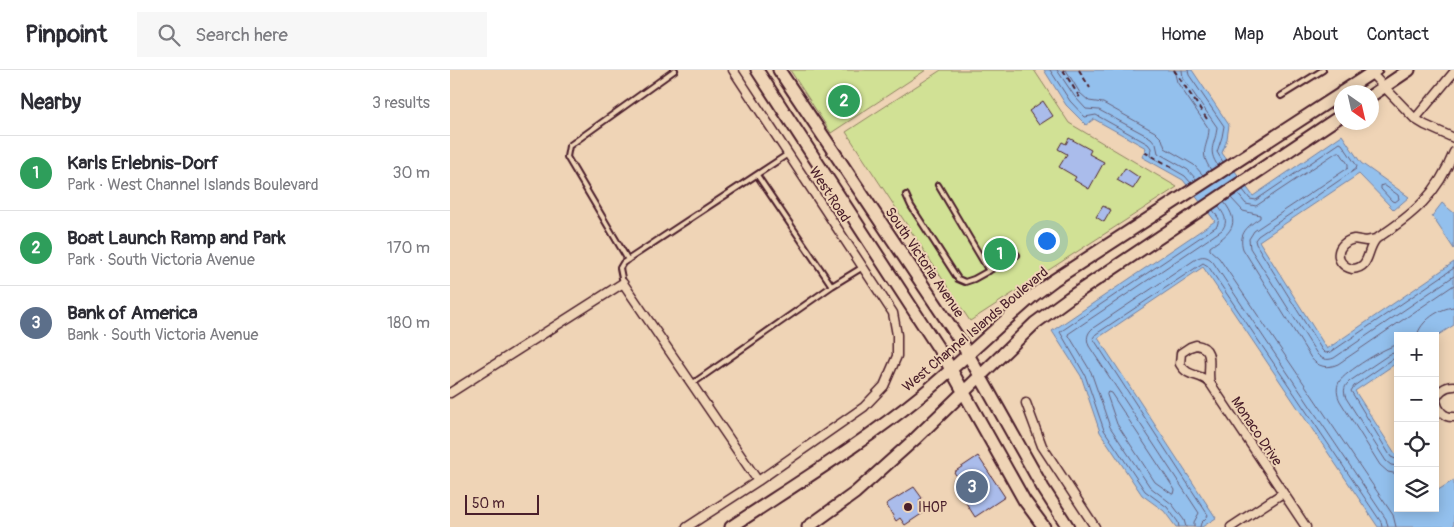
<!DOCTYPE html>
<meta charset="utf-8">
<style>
body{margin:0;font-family:Pangolin,sans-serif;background:#f7f7f7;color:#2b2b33}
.controls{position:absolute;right:15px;bottom:15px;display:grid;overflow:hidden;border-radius:0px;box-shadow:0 2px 12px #0003}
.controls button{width:45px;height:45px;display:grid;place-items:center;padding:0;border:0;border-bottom:1px solid #e1e1e2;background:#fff;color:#2b2b33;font:25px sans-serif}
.compass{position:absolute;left:884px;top:15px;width:45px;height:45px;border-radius:50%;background:#fff;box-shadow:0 2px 12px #0003;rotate:146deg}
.scale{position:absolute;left:15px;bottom:12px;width:74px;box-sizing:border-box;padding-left:5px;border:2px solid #4a1f2b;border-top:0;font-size:14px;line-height:18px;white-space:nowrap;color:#4a1f2b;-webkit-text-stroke:4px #efd4b6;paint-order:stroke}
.you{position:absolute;left:596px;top:170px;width:18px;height:18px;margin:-12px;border:4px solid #fff;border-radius:50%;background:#1a73e8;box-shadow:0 0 0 8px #1a73e833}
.badge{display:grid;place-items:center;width:32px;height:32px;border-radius:50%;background:#b45309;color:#fff;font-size:16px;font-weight:700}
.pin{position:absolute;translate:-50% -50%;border:2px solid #fff;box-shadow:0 1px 5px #0006}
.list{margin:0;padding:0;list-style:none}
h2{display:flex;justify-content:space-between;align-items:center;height:65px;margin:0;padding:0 20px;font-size:21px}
h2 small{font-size:16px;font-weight:400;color:#7c7c81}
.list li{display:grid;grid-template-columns:32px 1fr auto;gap:15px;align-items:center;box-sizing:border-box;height:75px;padding:0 20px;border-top:1px solid #e1e1e2}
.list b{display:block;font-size:19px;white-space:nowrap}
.list p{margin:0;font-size:16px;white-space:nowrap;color:#7c7c81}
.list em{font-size:16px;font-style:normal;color:#7c7c81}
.icon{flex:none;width:28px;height:28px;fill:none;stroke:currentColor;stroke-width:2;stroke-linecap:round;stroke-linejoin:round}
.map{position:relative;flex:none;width:1004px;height:457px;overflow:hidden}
header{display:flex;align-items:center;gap:30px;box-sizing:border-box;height:70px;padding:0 25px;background:#fff;border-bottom:1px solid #e1e1e2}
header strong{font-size:24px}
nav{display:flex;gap:28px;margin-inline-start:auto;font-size:18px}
.search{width:350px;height:45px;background:#f7f7f7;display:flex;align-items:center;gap:12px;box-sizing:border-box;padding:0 18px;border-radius:0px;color:#7c7c81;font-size:19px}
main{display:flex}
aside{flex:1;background:#fff}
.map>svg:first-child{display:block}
.green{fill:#d1e195;stroke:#8e8060}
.water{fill:#93c0ed;stroke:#76809f}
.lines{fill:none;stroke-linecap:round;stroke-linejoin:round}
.shore{stroke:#675f79;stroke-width:1}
.building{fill:#aabceb;stroke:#4a1f2b}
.lane-casing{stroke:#4a1f2b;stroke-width:8}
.street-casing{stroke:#4a1f2b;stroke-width:11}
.secondary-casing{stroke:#4a1f2b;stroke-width:15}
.path{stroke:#4a1f2b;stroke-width:2;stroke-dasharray:5 4;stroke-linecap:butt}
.lane{stroke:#efd4b6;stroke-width:4}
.street{stroke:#efd4b6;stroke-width:8}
.secondary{stroke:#efd4b6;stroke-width:11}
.poi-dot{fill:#4a1f2b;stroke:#efd4b6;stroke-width:2}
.labels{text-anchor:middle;stroke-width:4;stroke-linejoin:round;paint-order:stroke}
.street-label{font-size:14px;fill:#4a1f2b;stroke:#efd4b6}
.poi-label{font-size:14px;fill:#4a1f2b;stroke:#efd4b6;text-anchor:start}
</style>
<header>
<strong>Pinpoint</strong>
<div class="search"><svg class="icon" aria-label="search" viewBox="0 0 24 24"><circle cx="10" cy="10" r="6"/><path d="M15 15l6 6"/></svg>Search here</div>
<nav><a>Home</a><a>Map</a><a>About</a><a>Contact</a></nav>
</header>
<main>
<aside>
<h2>Nearby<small>3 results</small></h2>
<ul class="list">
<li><span class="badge" style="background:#2e9e5b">1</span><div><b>Karls Erlebnis-Dorf</b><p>Park · West Channel Islands Boulevard</p></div><em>30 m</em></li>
<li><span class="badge" style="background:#2e9e5b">2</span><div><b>Boat Launch Ramp and Park</b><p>Park · South Victoria Avenue</p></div><em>170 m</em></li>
<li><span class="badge" style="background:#5c6f8a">3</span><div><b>Bank of America</b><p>Bank · South Victoria Avenue</p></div><em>180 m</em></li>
</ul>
</aside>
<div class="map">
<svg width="1004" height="457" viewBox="0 0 1004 457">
<rect width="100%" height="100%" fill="#efd4b6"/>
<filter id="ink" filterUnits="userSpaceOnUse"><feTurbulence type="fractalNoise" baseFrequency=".02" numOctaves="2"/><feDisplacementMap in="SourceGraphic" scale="10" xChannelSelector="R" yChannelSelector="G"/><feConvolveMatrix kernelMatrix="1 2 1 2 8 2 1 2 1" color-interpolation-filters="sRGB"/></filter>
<g filter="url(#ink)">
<path class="green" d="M340,0H476L381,63Z
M491,0H584L619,53L727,117L520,251L396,62Z"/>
<path class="water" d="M594,0H742L779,55L777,69L772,83L803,126L892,65L911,93L959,127L944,140L909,104L809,171L877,279L1004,192V255L985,267V266H948V292L905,321L948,388V438H985V422L1004,410V457H928L753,197L648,268L766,448L752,457H726L714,441L692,425L650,362L631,306L602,261L765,151L733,110L692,87L696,78L644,49L636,55L616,35Z
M992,133L1004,143V179L982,146Z"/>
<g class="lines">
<path class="shore" d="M600,0L620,31L635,47L646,45L698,74L701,78L700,86L735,106L741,113
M607,0L625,27L636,39L649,40L701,68L706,74L708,83L738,100L746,109
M616,0L630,23L639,31L653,33L705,62L712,69L715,78L744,95L753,105
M724,0L727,12L759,59C758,78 748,81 761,100
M732,0L733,8L767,57C766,74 756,79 768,96
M738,0L739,5L774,56L772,67L767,82L773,92
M934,115L948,125L949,129L945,132L942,131L931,119V116Z
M793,120L800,129L806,130L890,73L892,74L907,96L906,99L808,166L805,170L806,174L872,280L875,283L881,282L1004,198
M787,123L796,134L806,136L887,82H890L898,94V98L804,161L799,169L800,178L867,284C871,289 877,291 884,288L1004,206
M781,128L793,141L810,145V148C798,156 788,163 793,179L861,288C868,297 877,299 888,294L1004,215
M774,132C792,155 780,163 760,177V180L769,188L943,445L946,457
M967,266C970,251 990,238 1004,237
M948,275C937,275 894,303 889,312C886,318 887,325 890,331L930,395L938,402L948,404
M948,282L940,284L900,311C894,316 893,321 896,328L936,391L941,395L948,396
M948,289H943L904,316L901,321L941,387L948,390
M658,322L661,323L725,420L724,424H722L705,412L667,354L657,325Z
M729,457L728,452L717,437L695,421L654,360L635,305L610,262L767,156L769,149L763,140
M736,457L734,450L722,434L700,417L660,357L641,302L618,264L772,160C779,151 774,144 768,136
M744,457V452L749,443L639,276C636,269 637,263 643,258L746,189C752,185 758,186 763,192L936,449L938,457
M750,457L751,453L757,447L758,445L643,268L646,264L753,193L758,196L931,452L932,457"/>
</g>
<path class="building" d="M593,31L603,46L589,55L579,41Z
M619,68L641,80L639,84L654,92L639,119L624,110L626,107L609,97L617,84L608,79L612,72L616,74Z
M675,98L690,108L683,119L667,110Z
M653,136L661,140L654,152L646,147Z
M528,386L555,427L525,447L502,411L507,407L504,402Z
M464,417L472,428L469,430L476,441L455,455L450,448L446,451L436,434Z"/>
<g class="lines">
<defs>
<path id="lane" d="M831,26L873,0
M307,105L382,216
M488,115L539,201
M456,125L461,136L508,209L515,212L524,209L567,185
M178,190L117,87L119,76L225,0
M173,213L170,198L173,193L338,84
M242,314L382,216L413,197"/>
<path id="street" d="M919,1L965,49L975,55L1004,68
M965,49L1004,2
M904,169L916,171L926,169C916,180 921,198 902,199C883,194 885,173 904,169Z
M926,169C964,144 987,125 1004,82
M746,275C767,278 756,299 760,313C749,302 739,309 730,294L731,283L740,277Z
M760,313L856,457
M1004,316C995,316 987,322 986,331C988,340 994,348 1004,347
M0,323L173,213L308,411L414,337L434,316L447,286V265L443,243L283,0
M576,333L592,376L645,457
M237,457L308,411
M781,457L833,423"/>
<path id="secondary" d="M307,0L494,287L574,430L594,457
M329,0L511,272L593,418L618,457
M892,22L926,0
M922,25L959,0
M281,457C346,414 413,373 473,324C511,292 547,257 584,225L604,210L892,23
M358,457L405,423L465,369L585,253L619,228L892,45"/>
</defs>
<use href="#lane" class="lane-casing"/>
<use href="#street" class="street-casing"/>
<use href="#secondary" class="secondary-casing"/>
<path class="path" d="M613,0L630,28
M629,0L640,18
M724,0L757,49
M694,82L722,97"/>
<use href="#lane" class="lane"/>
<use href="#street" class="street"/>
<use href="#secondary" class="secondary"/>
</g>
</g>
<circle class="poi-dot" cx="458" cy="437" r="5"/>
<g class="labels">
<g class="street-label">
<text transform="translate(380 124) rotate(57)" y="5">West Road</text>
<text transform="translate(475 192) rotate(56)" y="5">South Victoria Avenue</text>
<text transform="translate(525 259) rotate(-40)" y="5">West Channel Islands Boulevard</text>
<text transform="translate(807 361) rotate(56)" y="5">Monaco Drive</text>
</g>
<g class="poi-label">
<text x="468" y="442">IHOP</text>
</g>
</g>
</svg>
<div class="controls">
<button>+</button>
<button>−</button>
<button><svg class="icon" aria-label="locate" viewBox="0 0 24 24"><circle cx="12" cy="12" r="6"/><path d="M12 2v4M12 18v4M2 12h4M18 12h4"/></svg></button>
<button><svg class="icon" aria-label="layers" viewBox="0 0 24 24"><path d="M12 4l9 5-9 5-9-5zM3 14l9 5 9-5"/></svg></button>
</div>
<svg class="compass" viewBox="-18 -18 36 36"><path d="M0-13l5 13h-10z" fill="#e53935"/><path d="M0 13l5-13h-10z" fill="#7c7c81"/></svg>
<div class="scale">50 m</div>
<div class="you"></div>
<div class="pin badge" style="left:550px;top:184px;background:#2e9e5b">1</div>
<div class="pin badge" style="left:394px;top:31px;background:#2e9e5b">2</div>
<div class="pin badge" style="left:522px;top:417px;background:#5c6f8a">3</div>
</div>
</main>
